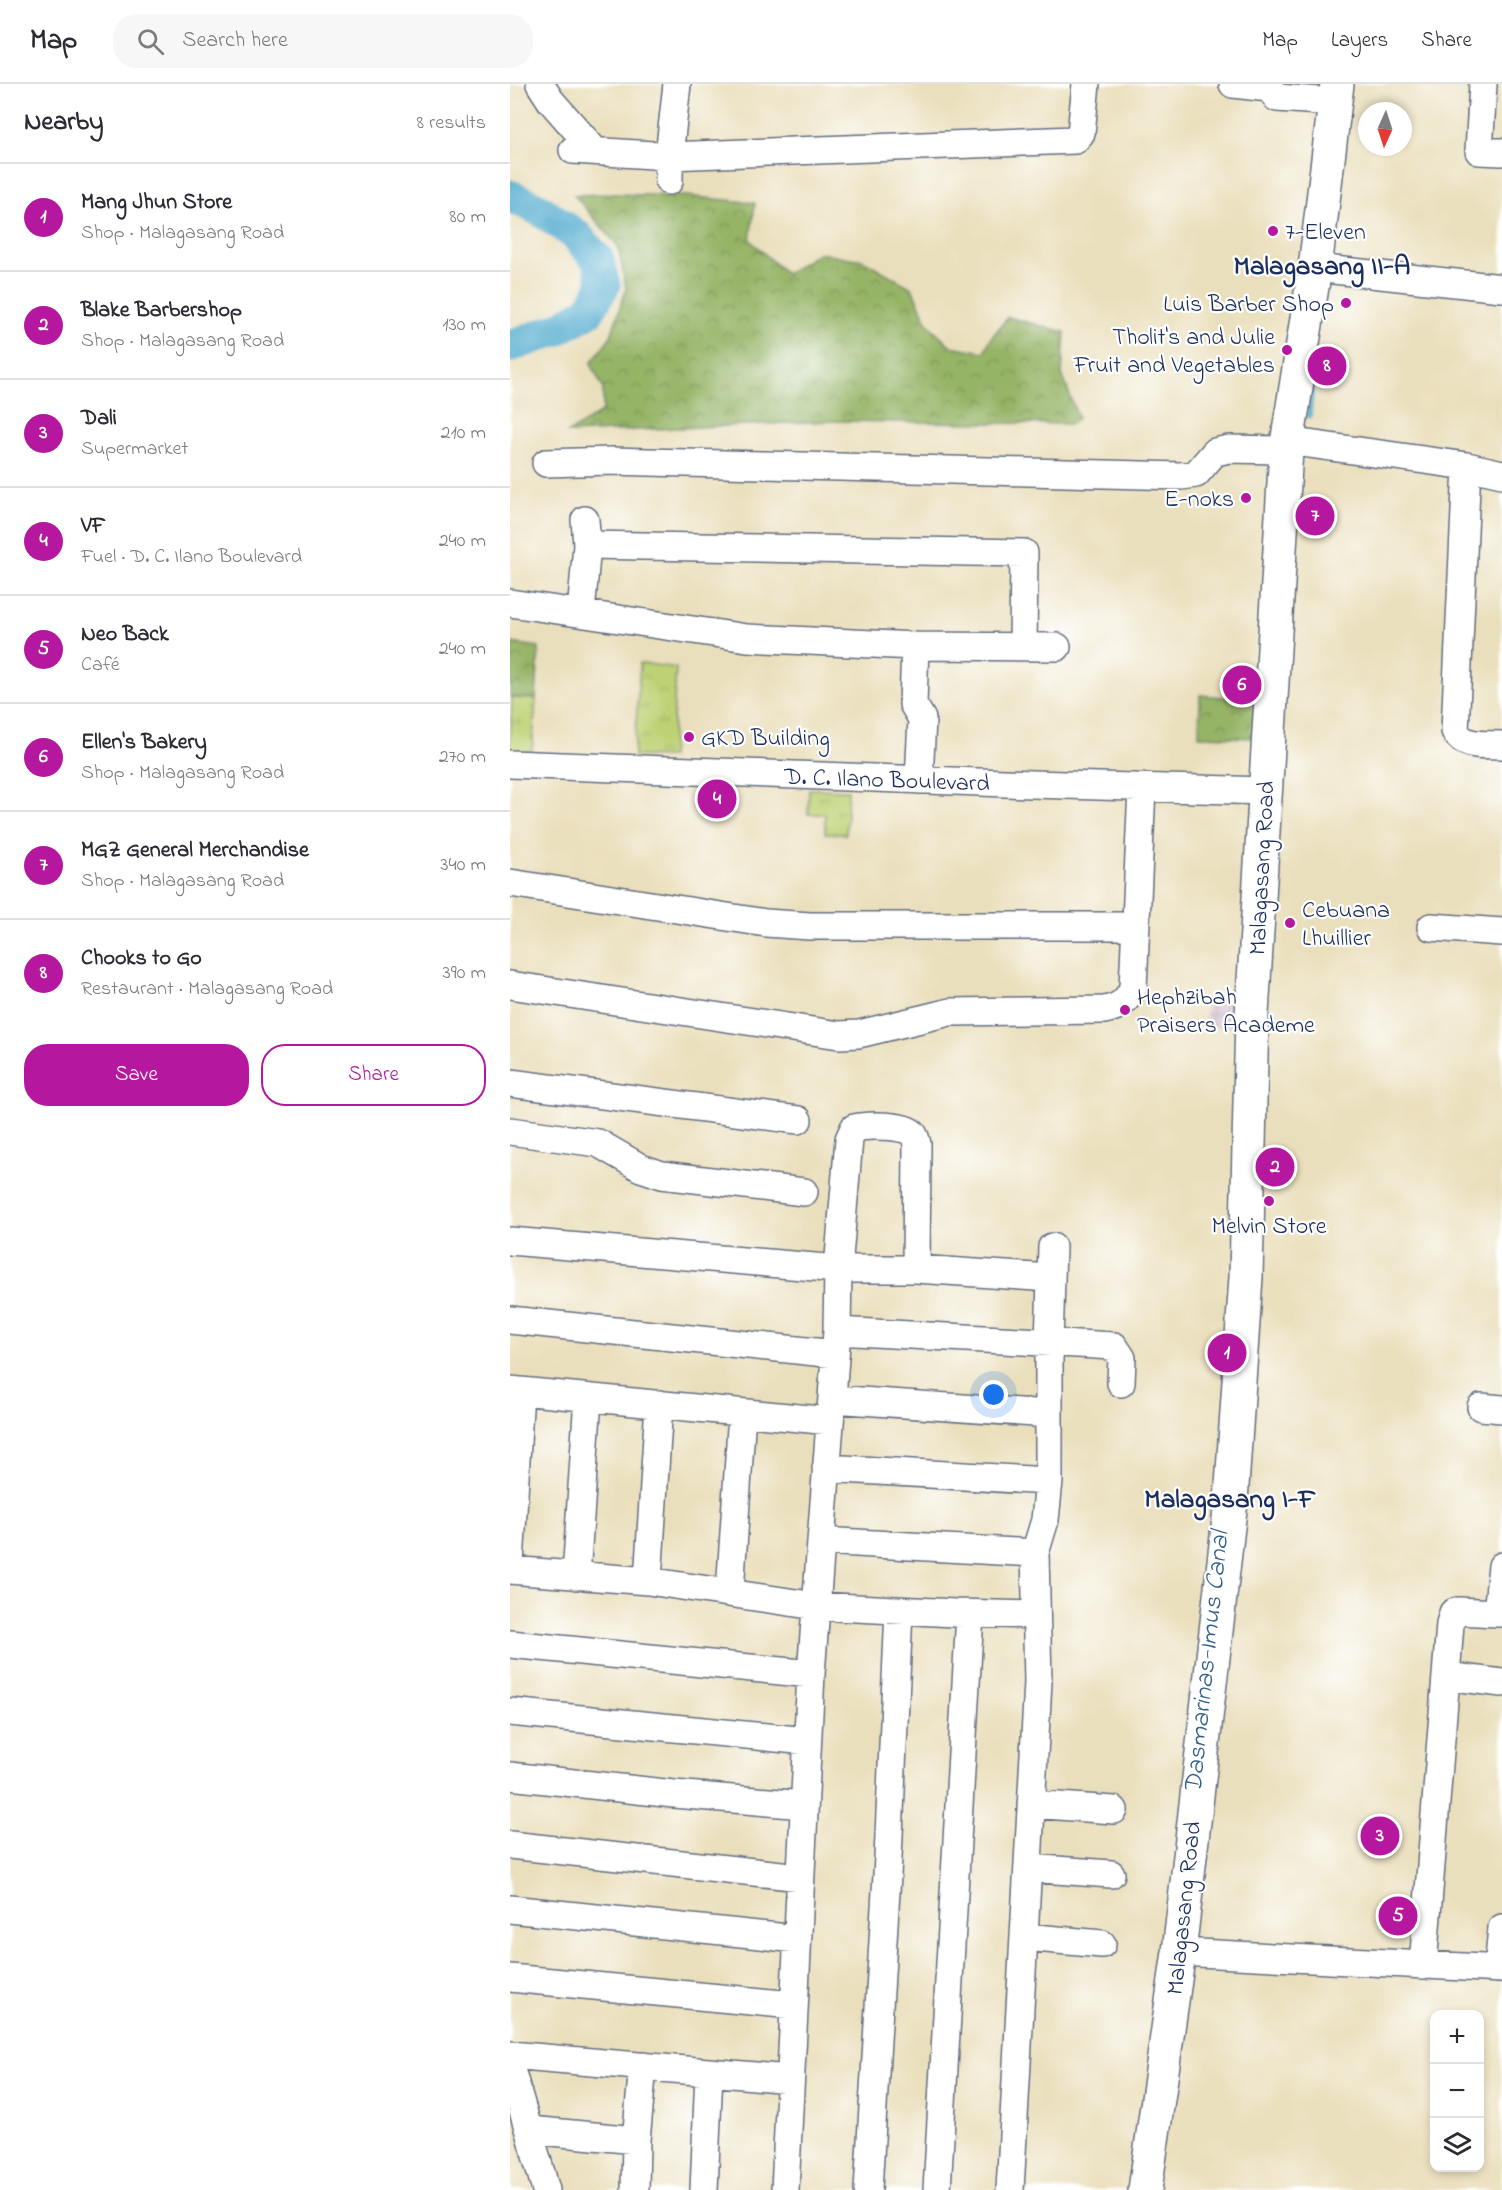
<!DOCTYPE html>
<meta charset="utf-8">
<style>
body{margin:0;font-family:"Indie Flower",sans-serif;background:#f7f7f7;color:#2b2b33}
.controls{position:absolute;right:18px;bottom:18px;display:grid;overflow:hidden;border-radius:12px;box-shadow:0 3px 9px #0003}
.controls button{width:54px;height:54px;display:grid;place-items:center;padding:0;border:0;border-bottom:2px solid #e1e1e2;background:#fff;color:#2b2b33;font:30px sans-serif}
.compass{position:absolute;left:848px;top:18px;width:54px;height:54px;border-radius:50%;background:#fff;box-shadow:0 3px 9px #0003;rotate:183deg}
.you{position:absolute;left:484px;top:1311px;width:21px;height:21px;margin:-15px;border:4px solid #fff;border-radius:50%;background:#1a73e8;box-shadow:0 0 0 9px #1a73e833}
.badge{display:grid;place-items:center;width:39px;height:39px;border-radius:50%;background:#b5179e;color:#fff;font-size:20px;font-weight:700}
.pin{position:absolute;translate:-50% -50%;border:3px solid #fff;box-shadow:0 2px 6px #0006}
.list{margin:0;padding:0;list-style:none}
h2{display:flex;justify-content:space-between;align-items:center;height:78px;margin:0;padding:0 24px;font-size:26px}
h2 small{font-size:20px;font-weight:400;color:#7c7c81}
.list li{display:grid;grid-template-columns:39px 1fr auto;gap:18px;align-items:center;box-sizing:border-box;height:108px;padding:0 24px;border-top:2px solid #e1e1e2}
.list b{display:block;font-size:22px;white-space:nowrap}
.list p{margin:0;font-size:20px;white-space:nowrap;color:#7c7c81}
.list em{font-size:20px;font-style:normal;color:#7c7c81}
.actions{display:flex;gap:12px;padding:18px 24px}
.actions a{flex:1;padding:14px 0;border:2px solid #b5179e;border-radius:24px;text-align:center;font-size:21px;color:#b5179e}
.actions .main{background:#b5179e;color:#fff}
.icon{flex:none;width:33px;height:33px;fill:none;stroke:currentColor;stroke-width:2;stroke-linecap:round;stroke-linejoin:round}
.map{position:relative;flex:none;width:992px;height:2106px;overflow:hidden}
header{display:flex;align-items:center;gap:36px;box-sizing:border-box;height:84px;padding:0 30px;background:#fff;border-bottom:2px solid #e1e1e2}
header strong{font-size:28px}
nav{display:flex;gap:33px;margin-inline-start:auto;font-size:21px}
.search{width:420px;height:54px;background:#f7f7f7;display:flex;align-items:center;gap:15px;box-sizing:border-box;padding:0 21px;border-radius:24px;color:#7c7c81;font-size:22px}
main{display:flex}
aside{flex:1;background:#fff}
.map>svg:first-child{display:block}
.industrial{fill:url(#industrial-grid)}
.grass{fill:url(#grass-tufts);stroke:#6c806a;stroke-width:1.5}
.forest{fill:url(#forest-crowns);stroke:#587262;stroke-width:1.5}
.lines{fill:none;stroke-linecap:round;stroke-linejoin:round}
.stream{stroke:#51aace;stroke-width:5}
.river{stroke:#51aace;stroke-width:33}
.minor-casing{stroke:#636d7f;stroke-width:30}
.major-casing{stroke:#636d7f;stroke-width:36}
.minor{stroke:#fff;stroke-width:27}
.major{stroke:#fff;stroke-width:33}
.poi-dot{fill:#b5179e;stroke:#fff;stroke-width:2}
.labels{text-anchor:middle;stroke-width:4.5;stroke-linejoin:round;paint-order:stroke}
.poi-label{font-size:24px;fill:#1b2f5e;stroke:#fff;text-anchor:start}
.street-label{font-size:24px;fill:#1b2f5e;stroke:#fff}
.water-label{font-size:26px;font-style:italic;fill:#31608b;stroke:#fff}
.quarter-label{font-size:27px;font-weight:bold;fill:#1b2f5e;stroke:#fff}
</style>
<header>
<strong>Map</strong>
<div class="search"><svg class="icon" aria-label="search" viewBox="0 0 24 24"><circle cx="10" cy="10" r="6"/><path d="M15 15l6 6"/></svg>Search here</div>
<nav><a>Map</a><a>Layers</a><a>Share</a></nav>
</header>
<main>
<aside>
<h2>Nearby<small>8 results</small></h2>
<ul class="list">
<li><span class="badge">1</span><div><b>Mang Jhun Store</b><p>Shop · Malagasang Road</p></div><em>80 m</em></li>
<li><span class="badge">2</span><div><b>Blake Barbershop</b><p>Shop · Malagasang Road</p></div><em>130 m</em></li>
<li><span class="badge">3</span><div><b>Dali</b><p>Supermarket</p></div><em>210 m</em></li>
<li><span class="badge">4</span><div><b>VF</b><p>Fuel · D. C. Ilano Boulevard</p></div><em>240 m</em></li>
<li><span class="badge">5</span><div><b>Neo Back</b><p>Café</p></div><em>240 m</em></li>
<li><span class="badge">6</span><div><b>Ellen's Bakery</b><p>Shop · Malagasang Road</p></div><em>270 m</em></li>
<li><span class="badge">7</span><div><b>MGZ General Merchandise</b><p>Shop · Malagasang Road</p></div><em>340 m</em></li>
<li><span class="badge">8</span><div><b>Chooks to Go</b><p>Restaurant · Malagasang Road</p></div><em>390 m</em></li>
</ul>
<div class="actions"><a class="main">Save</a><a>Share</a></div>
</aside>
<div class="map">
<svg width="992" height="2106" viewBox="0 0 992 2106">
<defs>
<pattern id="industrial-grid" width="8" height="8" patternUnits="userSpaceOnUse" patternTransform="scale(1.5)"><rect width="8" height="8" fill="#d1bdcb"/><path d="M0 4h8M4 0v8" fill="none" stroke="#a99aa8"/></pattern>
<pattern id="grass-tufts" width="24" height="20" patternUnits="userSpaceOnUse" patternTransform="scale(1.5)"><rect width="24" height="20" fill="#bed275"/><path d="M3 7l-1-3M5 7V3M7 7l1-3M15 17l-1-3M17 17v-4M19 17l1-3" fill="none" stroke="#a3b568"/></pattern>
<pattern id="forest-crowns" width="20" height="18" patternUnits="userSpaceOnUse" patternTransform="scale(1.5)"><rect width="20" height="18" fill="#96b466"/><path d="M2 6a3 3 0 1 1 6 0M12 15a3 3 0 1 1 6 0" fill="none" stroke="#7a9357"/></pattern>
</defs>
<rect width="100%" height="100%" fill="#fff"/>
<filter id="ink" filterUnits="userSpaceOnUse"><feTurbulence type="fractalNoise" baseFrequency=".0167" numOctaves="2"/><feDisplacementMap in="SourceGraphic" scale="12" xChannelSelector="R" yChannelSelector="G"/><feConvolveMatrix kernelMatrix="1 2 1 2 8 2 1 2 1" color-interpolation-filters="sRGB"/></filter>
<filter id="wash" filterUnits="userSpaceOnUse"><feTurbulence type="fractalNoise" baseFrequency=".008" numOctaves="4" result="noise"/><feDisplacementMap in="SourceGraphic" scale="24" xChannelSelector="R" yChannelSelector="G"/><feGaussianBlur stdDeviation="1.35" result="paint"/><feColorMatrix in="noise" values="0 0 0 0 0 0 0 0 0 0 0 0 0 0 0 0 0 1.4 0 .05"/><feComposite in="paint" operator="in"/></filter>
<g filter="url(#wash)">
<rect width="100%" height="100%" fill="#eadfbc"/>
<path class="industrial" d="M696,915L727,916V943L695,942Z"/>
<path class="grass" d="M130,579L166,584L161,673L124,672Z
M2,614L26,615L22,668L0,667Z
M299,705L338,706L336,750L315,749V730H298Z"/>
<path class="forest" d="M102,110L176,112L245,119L240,156L276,190L309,169L353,176L402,204L418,240L441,262L474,268L481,254L498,233L555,248L552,290L568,334L561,340L320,337L58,349L93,327V305L81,279L101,252L116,205L108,162L64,111Z
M0,559L29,563L26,615L0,613Z
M690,611L748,616L746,654L689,652Z"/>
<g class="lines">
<path class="stream" d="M799,332L803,298"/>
<path class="river" d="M0,112L30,126L66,151L88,176L94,201L79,227L46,246L0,262"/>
</g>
</g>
<g filter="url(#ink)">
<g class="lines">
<defs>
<path id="minor" d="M30,0L41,17L84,66
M723,0L759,4L767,14L825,18
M973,0L969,67L992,68
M63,66L159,72L565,56L571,49L576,0
M159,97V72L167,0
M805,184L992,204
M777,357L957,382L992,390
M36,379L101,377L671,392L686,390L705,368L719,365L776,366
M957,382L945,647C954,664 974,660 992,661
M77,461L514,469L513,563
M0,519L237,554L405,562L547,563
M71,529L77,461L75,436
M405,562L403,620L412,635L409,696
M0,680L522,700L755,707
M0,799L256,839L300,842H626
M921,843L992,848
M0,901L329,951L349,950L440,928L594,926C610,923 616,918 623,904L632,704
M0,999L288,1036
M0,1047L88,1059L131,1084L152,1091L294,1108
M0,1157L328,1185H406L541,1194
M0,1236L325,1270
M327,1247L604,1262L612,1274L611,1299
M0,1306L320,1337
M322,1315L539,1330
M971,1323L992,1325
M316,1384L539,1397
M311,1457L525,1469
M0,1480L10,1307
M992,1482L987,1529H992
M0,1486L138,1497L306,1522L445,1529L526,1531
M66,1492L78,1314
M138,1497L149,1320
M220,1508L232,1329
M0,1560L301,1590
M936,1592L940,1540L943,1529L948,1527L987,1529
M0,1628L297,1657
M0,1692L164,1710L294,1721
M521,1720L604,1726
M0,1761L290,1793
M518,1784L601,1790
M0,1825L287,1855
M514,1853L592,1860
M669,1868L992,1885
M913,1882L936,1592L992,1599
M988,1885L992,1844
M0,1894L283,1921
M0,1971L280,1995
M0,1982L36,2106
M20,2046L126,2056
M125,2106L126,2056L133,1982
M194,2106L199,1988
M275,2106L301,1590L327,1247L328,1185L339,1055L344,1044C355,1041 398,1040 404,1051C406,1054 406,1057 407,1060L406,1185
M358,2106L378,1774L389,1527
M427,2106L460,1530
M500,2106L528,1598L525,1469L535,1436L539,1397V1260L542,1163"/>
<path id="major" d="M635,2106L669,1868L721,1417L736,1193L742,930L776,366L805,184L827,0"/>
</defs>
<use href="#minor" class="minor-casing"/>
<use href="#major" class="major-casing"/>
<use href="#minor" class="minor"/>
<use href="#major" class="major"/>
</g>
</g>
<g class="poi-dot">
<circle cx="763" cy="147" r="6"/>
<circle cx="836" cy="219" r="6"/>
<circle cx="777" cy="266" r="6"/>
<circle cx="736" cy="414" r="6"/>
<circle cx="179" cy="653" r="6"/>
<circle cx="780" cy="839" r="6"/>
<circle cx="615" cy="926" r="6"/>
<circle cx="759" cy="1117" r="6"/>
</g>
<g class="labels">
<g class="poi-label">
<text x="775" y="155">7-Eleven</text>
<text x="824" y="227" text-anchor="end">Luis Barber Shop</text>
<text x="765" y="260" text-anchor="end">Tholit's and Julie<tspan x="765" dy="28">Fruit and Vegetables</tspan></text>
<text x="724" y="422" text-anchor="end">E-noks</text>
<text x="191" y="661">GKD Building</text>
<text x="792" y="833">Cebuana<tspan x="792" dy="28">Lhuillier</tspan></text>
<text x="627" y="920">Hephzibah<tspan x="627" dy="28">Praisers Academe</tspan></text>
<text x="759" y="1149" text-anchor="middle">Melvin Store</text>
</g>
<g class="street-label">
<text transform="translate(377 695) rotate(2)" y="8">D. C. Ilano Boulevard</text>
<text transform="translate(751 784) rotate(-87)" y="8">Malagasang Road</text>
<text transform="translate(673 1824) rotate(-84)" y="8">Malagasang Road</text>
</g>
<g class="water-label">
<text transform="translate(695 1578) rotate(-84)" y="9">Dasmarinas-Imus Canal</text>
</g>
<g class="quarter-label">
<text x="812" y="190">Malagasang II-A</text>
<text x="720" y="1423">Malagasang I-F</text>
</g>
</g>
</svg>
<div class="controls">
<button>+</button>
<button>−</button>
<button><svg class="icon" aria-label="layers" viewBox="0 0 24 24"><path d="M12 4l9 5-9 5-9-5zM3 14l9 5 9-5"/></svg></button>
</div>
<svg class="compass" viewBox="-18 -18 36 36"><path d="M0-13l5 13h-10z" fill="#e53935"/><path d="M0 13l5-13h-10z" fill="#7c7c81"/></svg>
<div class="you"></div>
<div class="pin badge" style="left:717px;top:1269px">1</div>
<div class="pin badge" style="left:765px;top:1083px">2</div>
<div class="pin badge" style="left:870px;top:1752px">3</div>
<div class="pin badge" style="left:207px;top:715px">4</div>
<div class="pin badge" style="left:888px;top:1832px">5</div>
<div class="pin badge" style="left:732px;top:601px">6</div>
<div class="pin badge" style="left:805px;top:432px">7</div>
<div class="pin badge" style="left:817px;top:282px">8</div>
</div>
</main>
